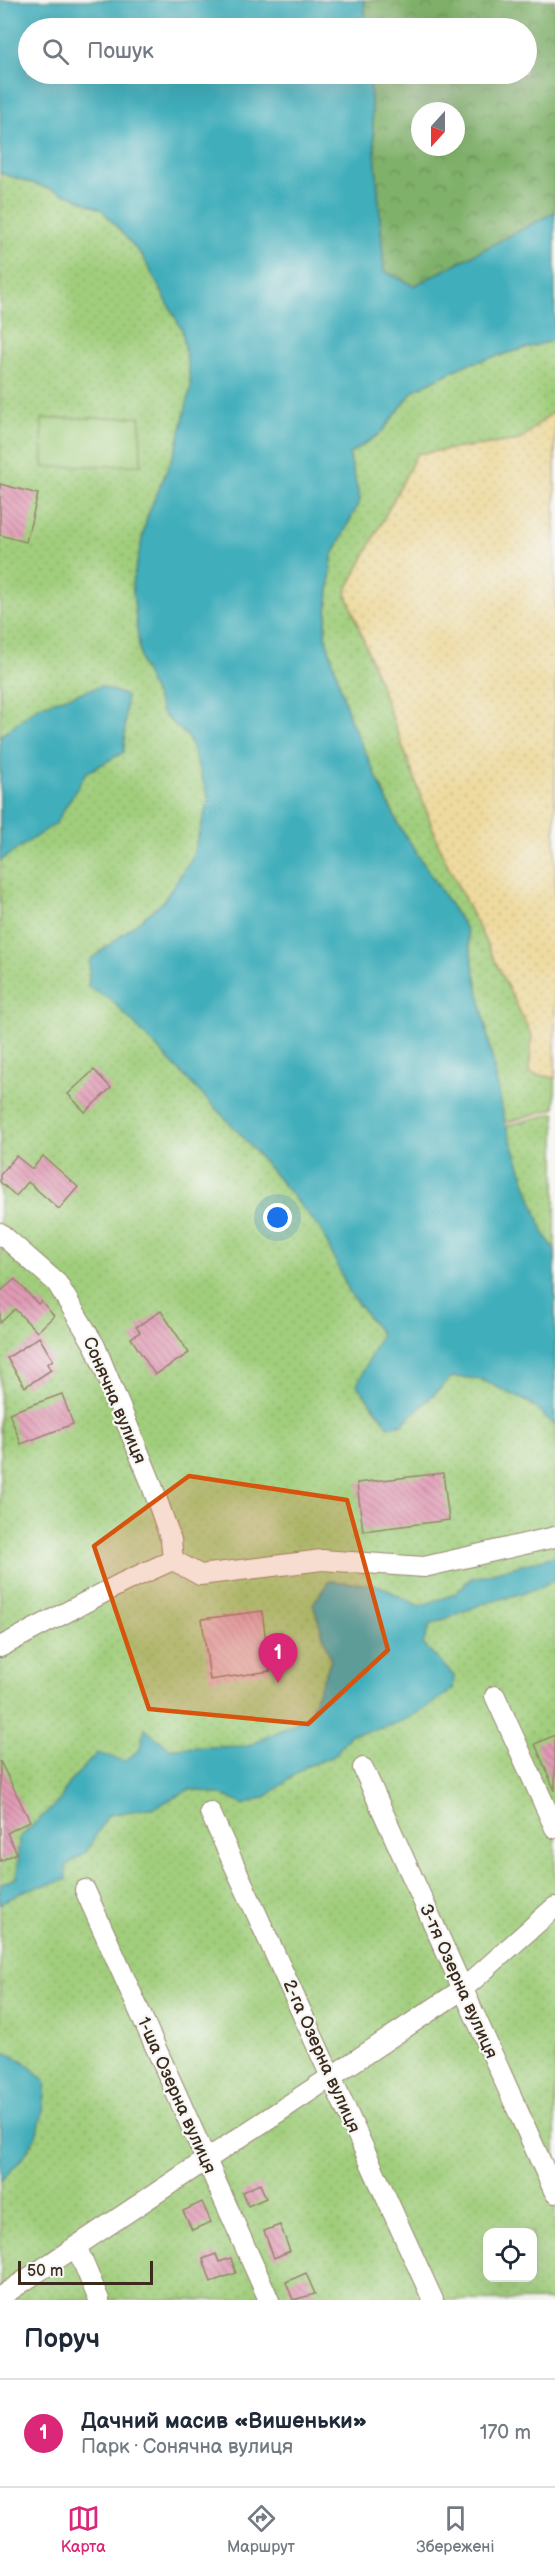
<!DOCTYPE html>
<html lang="uk">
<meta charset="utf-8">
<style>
body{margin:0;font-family:"Balsamiq Sans",sans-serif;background:#f6f6f7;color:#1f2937}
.controls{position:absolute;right:18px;bottom:18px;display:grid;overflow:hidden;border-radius:12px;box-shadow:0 6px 24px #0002}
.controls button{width:54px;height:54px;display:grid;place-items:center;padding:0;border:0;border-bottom:2px solid #e0e1e3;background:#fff;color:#1f2937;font:30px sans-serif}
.compass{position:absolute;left:411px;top:102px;width:54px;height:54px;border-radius:50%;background:#fff;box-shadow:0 6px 24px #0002;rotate:201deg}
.scale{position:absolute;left:18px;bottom:15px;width:135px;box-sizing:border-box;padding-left:6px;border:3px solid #3b2a1e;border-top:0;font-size:16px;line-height:21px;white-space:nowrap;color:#3b2a1e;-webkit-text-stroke:4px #f6f6f2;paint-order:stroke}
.you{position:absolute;left:278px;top:1218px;width:21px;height:21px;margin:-15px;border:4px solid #fff;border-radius:50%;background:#1a73e8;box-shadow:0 0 0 9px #1a73e833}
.badge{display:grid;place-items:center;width:39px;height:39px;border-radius:50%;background:#db2777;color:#fff;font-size:20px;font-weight:700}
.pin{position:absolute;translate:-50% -50px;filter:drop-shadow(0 2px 3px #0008)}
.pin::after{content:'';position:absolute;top:32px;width:21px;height:18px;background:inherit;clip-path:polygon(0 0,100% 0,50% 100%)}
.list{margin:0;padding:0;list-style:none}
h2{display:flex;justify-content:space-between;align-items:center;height:78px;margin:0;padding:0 24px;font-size:26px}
h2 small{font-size:20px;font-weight:400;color:#747a83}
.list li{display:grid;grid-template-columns:39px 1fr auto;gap:18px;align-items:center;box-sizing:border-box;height:108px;padding:0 24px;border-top:2px solid #e0e1e3}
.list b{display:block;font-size:22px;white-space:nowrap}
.list p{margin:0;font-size:20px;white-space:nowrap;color:#747a83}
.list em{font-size:20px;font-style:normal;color:#747a83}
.icon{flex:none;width:33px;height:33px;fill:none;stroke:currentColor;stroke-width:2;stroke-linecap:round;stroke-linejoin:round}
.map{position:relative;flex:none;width:555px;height:2300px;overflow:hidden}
.search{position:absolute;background:#fff;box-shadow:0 6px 24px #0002;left:18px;right:18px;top:18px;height:66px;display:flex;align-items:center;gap:15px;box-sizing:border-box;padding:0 21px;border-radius:33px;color:#747a83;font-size:22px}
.sheet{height:186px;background:#fff}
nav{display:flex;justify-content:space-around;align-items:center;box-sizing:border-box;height:84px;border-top:2px solid #e0e1e3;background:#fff;font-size:16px;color:#747a83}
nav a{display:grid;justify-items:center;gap:3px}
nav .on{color:#db2777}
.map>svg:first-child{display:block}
.grass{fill:url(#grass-dots);stroke:#6e7c4c;stroke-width:1.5;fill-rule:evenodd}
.forest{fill:url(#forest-crowns);stroke:#5e6e44;stroke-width:1.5;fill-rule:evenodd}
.sand{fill:url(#sand-dots);stroke:#94825e;stroke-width:1.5}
.pitch{fill:#a0ce7b;stroke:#6e7c4c;stroke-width:1.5}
.water{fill:#3faebb;stroke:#3d6c6c;stroke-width:1.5}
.building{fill:url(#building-back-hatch)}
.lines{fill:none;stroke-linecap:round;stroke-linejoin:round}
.minor-casing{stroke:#978470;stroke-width:22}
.minor{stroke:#fff;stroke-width:20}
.marked{fill:#d7540e;fill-opacity:0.2;stroke:#d7540e;stroke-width:4.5;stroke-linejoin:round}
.labels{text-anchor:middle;stroke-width:4.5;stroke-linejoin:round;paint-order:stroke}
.street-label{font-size:18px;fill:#3b2a1e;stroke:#f6f6f2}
</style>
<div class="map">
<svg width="555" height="2300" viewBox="0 0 555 2300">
<defs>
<pattern id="grass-dots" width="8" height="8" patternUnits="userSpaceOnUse" patternTransform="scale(1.5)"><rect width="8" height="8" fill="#a0ce7b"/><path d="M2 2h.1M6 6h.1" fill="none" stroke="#8bb16a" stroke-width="1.8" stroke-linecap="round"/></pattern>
<pattern id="forest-crowns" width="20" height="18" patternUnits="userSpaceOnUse" patternTransform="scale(1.5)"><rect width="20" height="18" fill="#80b16b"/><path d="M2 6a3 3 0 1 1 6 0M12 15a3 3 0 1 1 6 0" fill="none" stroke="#6a9057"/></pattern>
<pattern id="sand-dots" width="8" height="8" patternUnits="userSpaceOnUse" patternTransform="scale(1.5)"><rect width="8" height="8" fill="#eeda9e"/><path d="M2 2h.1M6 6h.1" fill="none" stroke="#cdbb88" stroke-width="1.8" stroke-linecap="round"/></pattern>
<pattern id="building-back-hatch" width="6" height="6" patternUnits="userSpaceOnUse" patternTransform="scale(1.5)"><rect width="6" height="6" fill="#e19bb6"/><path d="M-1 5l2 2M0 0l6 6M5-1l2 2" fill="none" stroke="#b87f93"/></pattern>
</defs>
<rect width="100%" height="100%" fill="#f6f6f2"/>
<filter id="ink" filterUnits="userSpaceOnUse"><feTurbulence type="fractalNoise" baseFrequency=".0167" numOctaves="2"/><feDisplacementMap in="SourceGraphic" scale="12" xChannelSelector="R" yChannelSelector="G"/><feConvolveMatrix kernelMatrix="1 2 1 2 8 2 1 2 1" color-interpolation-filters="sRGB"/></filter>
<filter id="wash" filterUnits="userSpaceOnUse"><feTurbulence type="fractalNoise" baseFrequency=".008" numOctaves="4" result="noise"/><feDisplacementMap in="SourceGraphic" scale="24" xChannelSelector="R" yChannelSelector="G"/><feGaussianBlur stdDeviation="1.35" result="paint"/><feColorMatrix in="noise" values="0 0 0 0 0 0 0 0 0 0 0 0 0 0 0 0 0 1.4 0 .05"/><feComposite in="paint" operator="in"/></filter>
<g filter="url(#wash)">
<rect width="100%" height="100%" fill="#f3dfc3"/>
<path class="grass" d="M0,136L188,216L476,1134L555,1113V2300H0ZM488,2232H532V2278H488Z
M555,340V410L520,440L417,454L346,592L442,853L532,1036L529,1073L555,1078V1108L505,1123L466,929L399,826L350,719L325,635L332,557L360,500L349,454L381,433L414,390L465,365Z"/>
<path class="forest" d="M364,0H555V212L414,286L384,271L369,74H526V28H366ZM420,111H456V147H420Z"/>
<path class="sand" d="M555,410V1078L529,1073L532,1036L442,853L346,592L417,454L520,440Z"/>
<path class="pitch" d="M140,417L141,465L43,467L42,419Z"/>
<path class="water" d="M0,0H364L366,28H28V74H369L384,271L414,286L555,212V340L465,365L414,390L381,433L349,454L360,500L332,557L325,635L350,719L399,826L466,929L505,1123L543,1232L555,1250V1425L530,1403L480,1379L452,1377L402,1424L389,1427L357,1385L381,1334L350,1293L321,1230L242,1136L111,1000L88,987L90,960L162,903L192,858L209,798L188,737L163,714L141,663L132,584L147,517L177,446L191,386L182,330L143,257L102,210L72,196L0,173Z
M101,686L126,696L124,752L86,773L56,823L0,861V736L39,706Z
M555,1556V1580L534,1590L482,1604L430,1625L423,1644L454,1676L453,1689C419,1714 395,1729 351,1734L334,1756L305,1767L267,1796L244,1805L222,1795L190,1789L156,1807L108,1815L86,1852L66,1866V1880L26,1890L0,1904V1885L17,1877L19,1838L60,1800L68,1784L97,1753L125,1761L140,1749L145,1728L169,1748L248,1746L308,1717L331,1660L313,1604L329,1581L378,1585L419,1606L455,1594L470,1579Z
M0,2050L25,2062L46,2082C42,2131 37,2147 0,2181Z"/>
<g id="blocks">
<path class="building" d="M0,484L38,494L26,542L0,535Z
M94,1070L111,1088L85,1112L68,1094Z
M16,1156L32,1169L43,1156L78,1187L59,1209L28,1182L16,1196L0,1182V1175Z
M15,1279L38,1304L41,1301L54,1316L37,1332L15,1309L0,1323V1292Z
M161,1311L189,1353L155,1375L131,1338L140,1332L136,1327Z
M39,1337L53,1360L47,1364L51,1370L25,1387L7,1358Z
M62,1394L73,1424L21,1444L9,1413Z
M443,1473L449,1520L363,1531L357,1483Z
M262,1611L270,1671L210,1680L202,1619Z
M555,1735V1791L535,1744Z
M0,1761L30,1821L7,1833L17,1853L0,1861Z
M260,2184L266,2198L248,2206L242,2192Z
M202,2202L211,2222L192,2230L183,2211Z
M280,2225L290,2251L274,2258L264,2231Z
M216,2254L219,2262L231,2258L236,2273L211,2282L203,2259Z
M306,2273L315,2294L293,2300L286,2282Z"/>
</g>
</g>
<g filter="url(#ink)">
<use href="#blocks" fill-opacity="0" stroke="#978470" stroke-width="1.5"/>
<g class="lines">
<defs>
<path id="minor" d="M0,1233L57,1283L95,1346L150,1480L171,1540L173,1560
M173,1560L200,1575L322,1560L424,1567L555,1537
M0,1647L124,1582L173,1560
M495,1696L555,1828
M363,1768L555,2193
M210,1812L433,2300
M85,1890L269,2300
M77,2248L99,2300
M0,2297L463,1989L555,1907"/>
</defs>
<use href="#minor" class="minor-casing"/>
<use href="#minor" class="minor"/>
</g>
</g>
<path class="marked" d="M189,1476L347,1500L388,1650L308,1724L149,1709L94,1546Z"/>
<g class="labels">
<g class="street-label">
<text transform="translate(115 1400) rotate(67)" y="6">Сонячна вулиця</text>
<text transform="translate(459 1981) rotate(66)" y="6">3-тя Озерна вулиця</text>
<text transform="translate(322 2056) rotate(66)" y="6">2-га Озерна вулиця</text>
<text transform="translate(177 2095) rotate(66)" y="6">1-ша Озерна вулиця</text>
</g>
</g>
</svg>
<div class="controls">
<button><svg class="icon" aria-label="locate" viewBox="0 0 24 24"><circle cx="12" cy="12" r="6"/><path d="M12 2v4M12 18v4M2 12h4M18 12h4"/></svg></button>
</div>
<svg class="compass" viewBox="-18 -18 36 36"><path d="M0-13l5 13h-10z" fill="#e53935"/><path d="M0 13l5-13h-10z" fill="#747a83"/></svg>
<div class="scale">50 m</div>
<div class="you"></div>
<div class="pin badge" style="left:278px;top:1683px">1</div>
<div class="search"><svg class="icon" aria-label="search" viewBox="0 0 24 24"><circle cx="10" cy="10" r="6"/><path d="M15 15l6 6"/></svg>Пошук</div>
</div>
<section class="sheet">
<h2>Поруч<small></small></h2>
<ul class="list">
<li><span class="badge">1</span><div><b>Дачний масив «Вишеньки»</b><p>Парк · Сонячна вулиця</p></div><em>170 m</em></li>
</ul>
</section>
<nav>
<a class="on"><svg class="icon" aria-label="map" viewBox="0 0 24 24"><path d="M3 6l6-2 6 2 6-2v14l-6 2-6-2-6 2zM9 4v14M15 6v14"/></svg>Карта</a>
<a><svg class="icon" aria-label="directions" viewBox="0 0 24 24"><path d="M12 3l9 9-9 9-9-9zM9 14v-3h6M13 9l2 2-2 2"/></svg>Маршрут</a>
<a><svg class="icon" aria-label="saved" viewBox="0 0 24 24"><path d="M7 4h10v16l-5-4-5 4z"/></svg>Збережені</a>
</nav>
